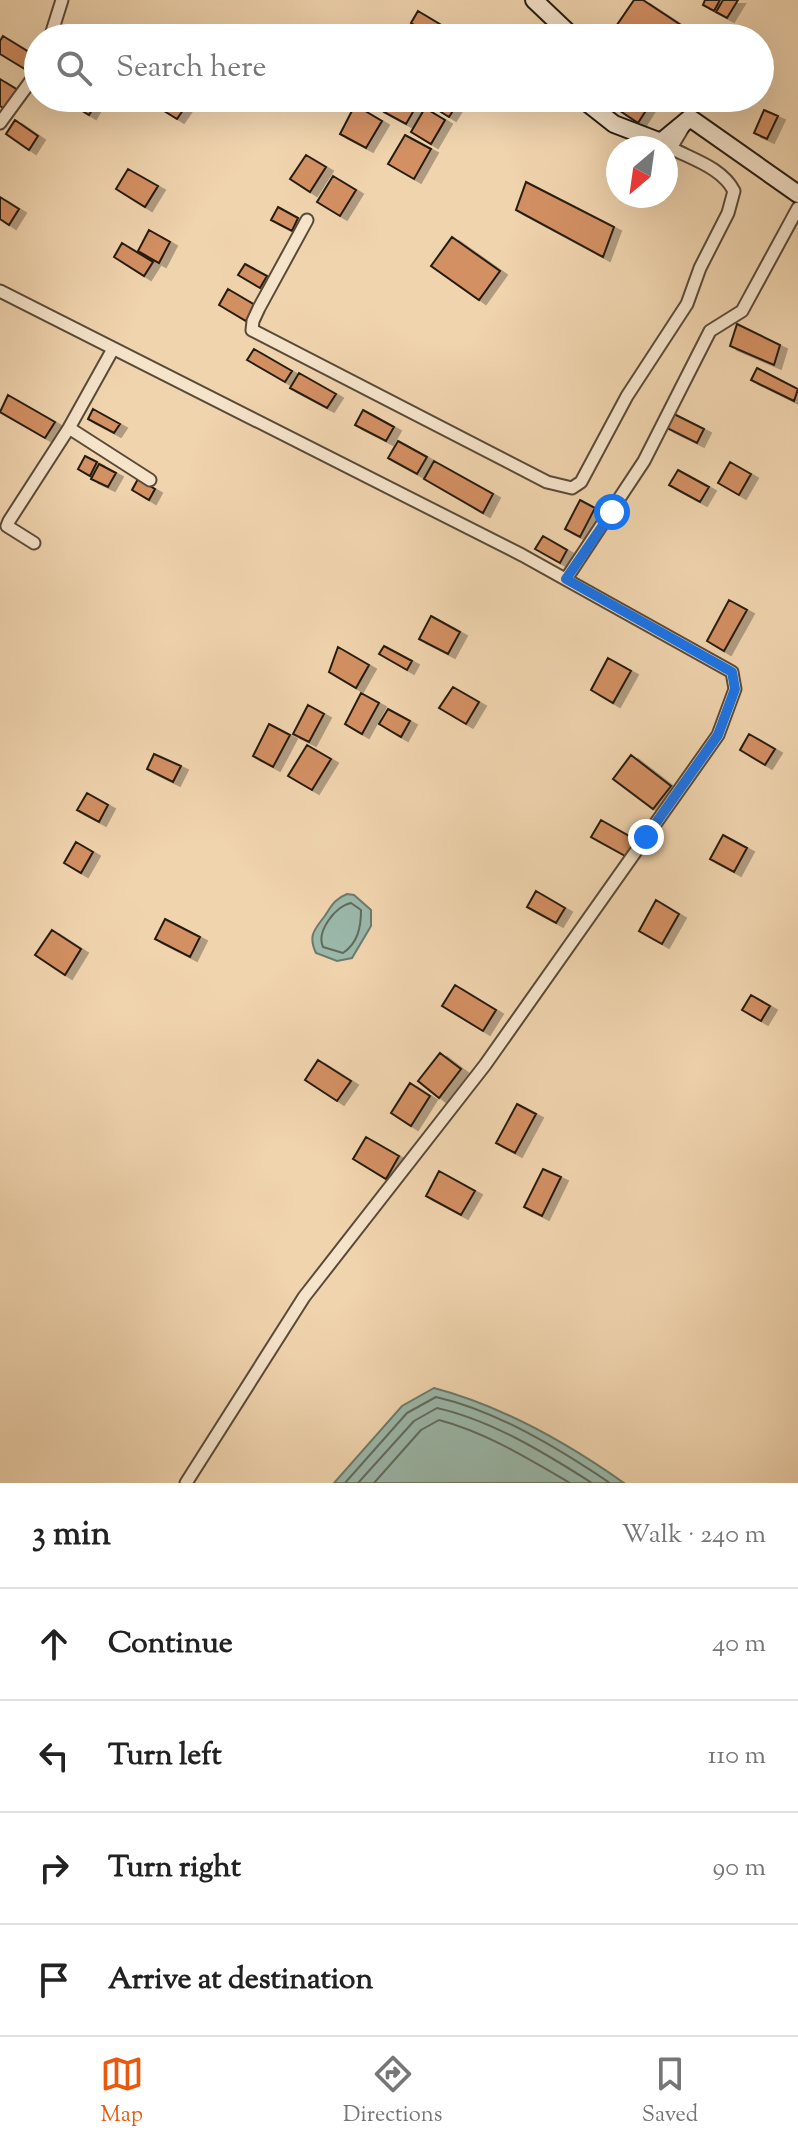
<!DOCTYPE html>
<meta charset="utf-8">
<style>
body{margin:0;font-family:"Sorts Mill Goudy",serif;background:#f6f6f6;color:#222}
.compass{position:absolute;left:606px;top:136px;width:72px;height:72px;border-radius:50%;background:#fff;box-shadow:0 8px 32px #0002;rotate:209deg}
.stop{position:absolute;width:24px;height:24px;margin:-18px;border:6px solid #1a73e8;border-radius:50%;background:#fff}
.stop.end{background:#1a73e8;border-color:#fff;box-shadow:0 2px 8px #0008}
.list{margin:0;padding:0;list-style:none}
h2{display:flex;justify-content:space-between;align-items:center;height:104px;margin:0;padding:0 32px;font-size:34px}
h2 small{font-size:26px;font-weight:400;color:#767676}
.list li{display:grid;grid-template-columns:52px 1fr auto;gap:24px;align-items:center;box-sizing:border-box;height:112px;padding:0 32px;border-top:2px solid #e0e0e0}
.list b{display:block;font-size:30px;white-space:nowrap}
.list em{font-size:26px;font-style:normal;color:#767676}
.icon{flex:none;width:44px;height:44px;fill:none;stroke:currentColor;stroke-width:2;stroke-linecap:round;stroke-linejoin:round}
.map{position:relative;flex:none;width:798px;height:1483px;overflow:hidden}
.search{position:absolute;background:#fff;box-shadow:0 8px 32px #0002;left:24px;right:24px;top:24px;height:88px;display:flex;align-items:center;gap:20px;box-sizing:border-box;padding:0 28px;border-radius:44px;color:#767676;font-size:30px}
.sheet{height:552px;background:#fff}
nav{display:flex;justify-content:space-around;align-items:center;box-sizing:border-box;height:112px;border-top:2px solid #e0e0e0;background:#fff;font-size:22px;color:#767676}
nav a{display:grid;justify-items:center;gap:4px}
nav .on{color:#ea580c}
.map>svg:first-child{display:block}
.water{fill:#9ab8aa;stroke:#6c7a6c;stroke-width:2}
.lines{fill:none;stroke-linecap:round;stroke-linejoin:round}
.shore{stroke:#606a5d;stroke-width:2}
.building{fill:#d39063;stroke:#271c10;stroke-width:2;filter:url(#shadow)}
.street-casing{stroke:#594a38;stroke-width:15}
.secondary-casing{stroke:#271c10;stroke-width:20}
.street{stroke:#f5e3ca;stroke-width:11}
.secondary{stroke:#f5e3ca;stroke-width:16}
.route{stroke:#1a73e8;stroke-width:10}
</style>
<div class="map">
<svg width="798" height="1483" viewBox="0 0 798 1483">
<defs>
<filter id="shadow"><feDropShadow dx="7" dy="4" stdDeviation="0" flood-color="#0004"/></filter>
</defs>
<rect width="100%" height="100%" fill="#f0d4ae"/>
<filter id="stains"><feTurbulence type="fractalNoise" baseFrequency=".0025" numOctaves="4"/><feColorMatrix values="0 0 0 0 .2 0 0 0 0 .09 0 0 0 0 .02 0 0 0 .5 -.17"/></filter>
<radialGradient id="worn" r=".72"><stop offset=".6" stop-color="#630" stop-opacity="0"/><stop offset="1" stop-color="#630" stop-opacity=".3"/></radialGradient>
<path class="water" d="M347,894L354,895L371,910V926L352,958L337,961L316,953C308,936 314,930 324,917C331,907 334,899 347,894Z
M434,1388C502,1406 566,1442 624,1483H334L402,1406Z"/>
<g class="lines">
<path class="shore" d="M351,903L361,910C361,927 358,943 343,953L323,947C316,932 335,906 351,903Z
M345,1483L407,1413L436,1397C497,1411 558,1448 610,1483
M358,1483L414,1421L437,1408C491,1420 545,1453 592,1483
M374,1483L421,1430L439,1420C485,1432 529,1459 570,1483"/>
</g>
<path class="building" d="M634,0H643L696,35L694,38H608Z
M705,0H720L714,11L703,5Z
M723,0H738L727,18L716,12Z
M418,11L443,26L436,38L411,23Z
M408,30L421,38H403Z
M3,36L37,57L28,71L0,54V41Z
M0,79L18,90L5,109L0,106Z
M74,98H99L89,115L71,104Z
M162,98H181L188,103L177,119L156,106Z
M392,98H421L406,124L384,112Z
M431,98H461L449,117L428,104Z
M601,98H654L638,123Z
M355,105L382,121L366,148L340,134Z
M425,108L445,120L431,144L411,132Z
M764,110L778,116L767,139L754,133Z
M15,120L38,136L29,150L6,134Z
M405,135L431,149L414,179L388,164Z
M306,155L326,167L310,192L290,179Z
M128,169L158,186L145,207L116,189Z
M333,176L356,190L340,216L317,202Z
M526,182L614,227L603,257L516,210Z
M0,197L19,209L9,225L0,219Z
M278,207L298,218L292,231L271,220Z
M149,230L170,242L159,263L138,251Z
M452,237L500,271L479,300L431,266Z
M122,243L153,262L144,276L114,257Z
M245,264L267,276L260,288L238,275Z
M228,289L255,305L246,321L219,305Z
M737,324L780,345L774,365L730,346Z
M254,349L292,371L285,382L247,360Z
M757,368L798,389L794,401L751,380Z
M299,373L336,394L327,408L290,388Z
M8,395L55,422L45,438L0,412Z
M93,409L120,424L114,433L88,419Z
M363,410L394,427L386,441L355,425Z
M674,414L704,429L697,443L667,428Z
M398,441L427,457L417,474L388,458Z
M85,456L97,462L90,476L78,469Z
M434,461L493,494L483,513L424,479Z
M730,462L751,474L739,495L718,483Z
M99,464L116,473L108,487L91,479Z
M678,470L709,487L700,502L669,485Z
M138,479L155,489L149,500L132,490Z
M580,500L595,508L580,537L565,529Z
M543,536L567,550L560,563L535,549Z
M729,600L747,610L724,651L707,641Z
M431,616L460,632L448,654L419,639Z
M384,646L412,661L407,670L379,654Z
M338,647L369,665L356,688L329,672Z
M608,658L631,671L613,703L591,690Z
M453,687L479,702L466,724L439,708Z
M361,693L379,703L362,734L345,724Z
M308,705L324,714L309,742L293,734Z
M388,709L410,721L401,737L379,724Z
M269,724L290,735L273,767L253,756Z
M749,734L775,749L765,765L740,750Z
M307,745L331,759L312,790L288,776Z
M154,754L181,766L173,782L147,769Z
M631,755L671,786L653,809L613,779Z
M87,793L108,805L99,822L77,810Z
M601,820L636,840L627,857L591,837Z
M723,835L747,848L734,872L710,859Z
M76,842L93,852L81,873L64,863Z
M536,891L565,908L556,923L527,907Z
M656,900L679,914L662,944L639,931Z
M165,919L200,937L190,957L155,939Z
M52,930L81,949L65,975L35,955Z
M455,985L496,1010L483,1031L442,1006Z
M751,995L770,1006L761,1021L742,1010Z
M440,1053L461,1069L439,1098L418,1081Z
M318,1060L351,1081L337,1101L305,1080Z
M410,1083L430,1096L411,1126L391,1113Z
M517,1104L536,1114L515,1153L496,1143Z
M366,1137L399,1156L386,1179L353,1159Z
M543,1169L561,1177L542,1216L524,1207Z
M439,1171L475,1191L461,1215L426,1196Z"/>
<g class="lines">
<defs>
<path id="street" d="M50,38L62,0
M0,123L38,71
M307,220L259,308L253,321L252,330L547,482L572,488L581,482L627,396L687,304L700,268L728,213L734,191C722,168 694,160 671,148L683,128
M0,291L522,555L732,672L735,689L718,735L485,1065L304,1297L186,1483
M69,428L150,480
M34,543L7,526L9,521L69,428L113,349
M566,579L644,461L710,331L742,311L798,208"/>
<path id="secondary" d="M534,0L574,38
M581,98L614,124L661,142L690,118L798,194"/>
</defs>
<use href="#street" class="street-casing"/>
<use href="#secondary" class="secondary-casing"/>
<use href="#street" class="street"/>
<use href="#secondary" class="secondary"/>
</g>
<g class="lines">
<path class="route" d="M612,512L566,579L732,672L735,689L718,735L646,837"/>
</g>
<rect width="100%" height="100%" filter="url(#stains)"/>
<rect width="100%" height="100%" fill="url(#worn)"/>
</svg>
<svg class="compass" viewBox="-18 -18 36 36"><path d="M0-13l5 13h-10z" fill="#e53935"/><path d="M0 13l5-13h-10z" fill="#767676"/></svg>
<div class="stop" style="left:612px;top:512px"></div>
<div class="stop end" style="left:646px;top:837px"></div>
<div class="search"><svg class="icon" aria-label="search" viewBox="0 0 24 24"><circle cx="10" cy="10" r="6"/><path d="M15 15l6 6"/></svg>Search here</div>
</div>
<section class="sheet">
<h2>3 min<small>Walk · 240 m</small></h2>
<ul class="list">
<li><svg class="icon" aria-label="ahead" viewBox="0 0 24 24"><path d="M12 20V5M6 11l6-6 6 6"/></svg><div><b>Continue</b></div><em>40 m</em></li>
<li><svg class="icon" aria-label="left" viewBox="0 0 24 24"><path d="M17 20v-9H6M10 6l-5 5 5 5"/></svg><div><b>Turn left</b></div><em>110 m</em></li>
<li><svg class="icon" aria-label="right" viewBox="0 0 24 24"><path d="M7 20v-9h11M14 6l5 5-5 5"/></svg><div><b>Turn right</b></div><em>90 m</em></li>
<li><svg class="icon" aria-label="arrive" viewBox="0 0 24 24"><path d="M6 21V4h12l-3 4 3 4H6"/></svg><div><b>Arrive at destination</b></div></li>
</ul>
</section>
<nav>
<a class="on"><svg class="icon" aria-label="map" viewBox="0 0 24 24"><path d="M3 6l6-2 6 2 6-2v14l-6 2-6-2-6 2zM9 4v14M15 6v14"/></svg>Map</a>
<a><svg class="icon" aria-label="directions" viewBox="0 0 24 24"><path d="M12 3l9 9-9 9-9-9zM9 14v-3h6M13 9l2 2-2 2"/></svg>Directions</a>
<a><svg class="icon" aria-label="saved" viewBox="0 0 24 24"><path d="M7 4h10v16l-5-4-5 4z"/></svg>Saved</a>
</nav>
